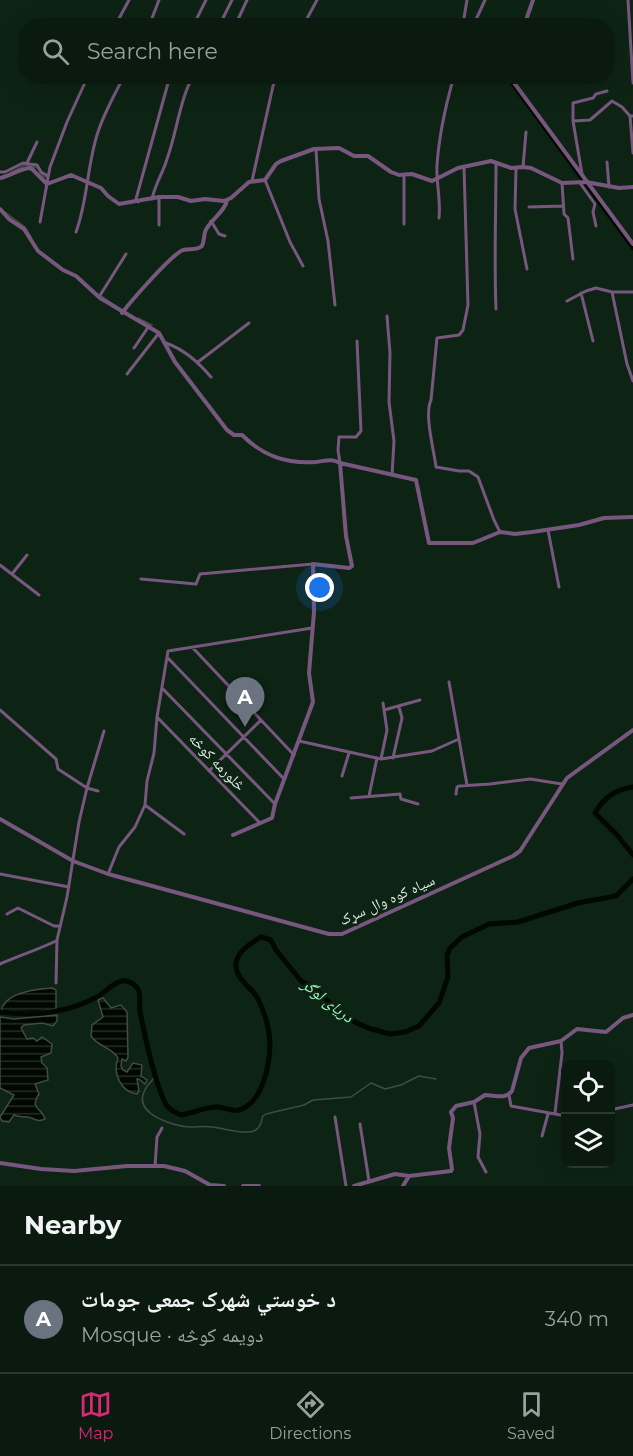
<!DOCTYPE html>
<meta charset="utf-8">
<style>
body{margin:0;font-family:Montserrat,"Noto Naskh Arabic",sans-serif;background:#18271d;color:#f1f3f6}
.controls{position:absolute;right:18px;bottom:18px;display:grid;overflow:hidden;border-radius:12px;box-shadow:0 6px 24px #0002}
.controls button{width:54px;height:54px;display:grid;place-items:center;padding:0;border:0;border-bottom:2px solid #2a382f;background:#0a1a0f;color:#f1f3f6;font:30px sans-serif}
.you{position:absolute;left:320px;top:588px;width:21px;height:21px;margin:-15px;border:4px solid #fff;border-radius:50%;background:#1a73e8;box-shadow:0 0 0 9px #1a73e833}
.badge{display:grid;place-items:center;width:39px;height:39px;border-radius:50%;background:#db2777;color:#fff;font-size:20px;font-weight:700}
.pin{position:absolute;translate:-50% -50px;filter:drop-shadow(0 2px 3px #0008)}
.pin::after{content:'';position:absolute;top:32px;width:21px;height:18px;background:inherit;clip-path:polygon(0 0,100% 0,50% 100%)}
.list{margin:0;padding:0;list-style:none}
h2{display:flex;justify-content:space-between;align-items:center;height:78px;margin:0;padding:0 24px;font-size:26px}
h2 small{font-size:20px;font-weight:400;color:#99a19e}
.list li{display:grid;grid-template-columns:39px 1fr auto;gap:18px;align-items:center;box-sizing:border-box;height:108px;padding:0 24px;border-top:2px solid #2a382f}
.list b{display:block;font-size:22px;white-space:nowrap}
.list p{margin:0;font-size:20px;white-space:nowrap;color:#99a19e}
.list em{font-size:20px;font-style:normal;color:#99a19e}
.icon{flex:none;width:33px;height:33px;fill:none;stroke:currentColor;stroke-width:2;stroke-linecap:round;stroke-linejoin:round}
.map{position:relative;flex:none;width:633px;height:1186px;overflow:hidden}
.search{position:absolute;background:#0a1a0f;box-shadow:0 6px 24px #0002;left:18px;right:18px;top:18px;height:66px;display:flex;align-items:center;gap:15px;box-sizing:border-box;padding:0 21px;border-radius:24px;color:#99a19e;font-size:22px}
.sheet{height:186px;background:#0a1a0f}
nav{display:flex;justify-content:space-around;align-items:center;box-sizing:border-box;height:84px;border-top:2px solid #2a382f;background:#0a1a0f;font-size:16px;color:#99a19e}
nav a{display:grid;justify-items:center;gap:3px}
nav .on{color:#db2777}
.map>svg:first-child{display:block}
.water{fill:url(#water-rules);stroke:#424c44;stroke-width:1.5}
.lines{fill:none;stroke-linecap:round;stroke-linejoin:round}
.stream{stroke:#424c44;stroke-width:1.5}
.canal{stroke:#000801;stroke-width:3}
.river{stroke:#000801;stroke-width:5}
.minor{stroke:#78577f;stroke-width:3}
.tertiary{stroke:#78577f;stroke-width:4}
.labels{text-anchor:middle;stroke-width:5;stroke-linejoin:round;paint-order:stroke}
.street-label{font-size:15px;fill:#dce9df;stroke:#0d2314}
.water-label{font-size:16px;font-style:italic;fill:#99fcb9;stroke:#0d2314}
</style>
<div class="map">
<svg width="633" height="1186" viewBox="0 0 633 1186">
<defs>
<pattern id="water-rules" width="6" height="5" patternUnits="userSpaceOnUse" patternTransform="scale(1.5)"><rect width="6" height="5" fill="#000801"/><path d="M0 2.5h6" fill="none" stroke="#252c26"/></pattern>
</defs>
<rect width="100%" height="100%" fill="#0d2314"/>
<path class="water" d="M52,988L56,990V1009L36,1012L1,1011C5,992 36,989 52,988Z
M103,998L111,1008L121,1005L127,1012L128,1057L126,1061L122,1059L121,1066L123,1070L127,1072L133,1063L142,1065L141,1076L147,1080L145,1084L139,1079H137L139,1091L137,1094C121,1092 112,1073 118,1058C112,1047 98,1047 91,1036L92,1025L103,1017L98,1000Z
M57,1015V1021L53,1026L42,1023L24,1025L21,1028L27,1039L33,1038L37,1041L42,1037L52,1044L51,1053L41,1057L42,1063L47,1068L48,1080L35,1084L39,1094C29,1110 42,1107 45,1119C37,1123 35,1118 28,1117C22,1116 21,1118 14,1115L9,1122L2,1121L0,1117L14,1095L0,1088V1017L14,1019Z"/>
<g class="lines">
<path class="stream" d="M40,172L43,176L48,178
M10,173L25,165L38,168
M5,212L25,227L31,237
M100,295L116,306
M138,318L152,325
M155,1077C152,1081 146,1086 144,1092C134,1114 173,1126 189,1127C197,1127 205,1126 212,1127C223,1128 245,1135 254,1131C261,1128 261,1121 263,1116L266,1114L304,1105L313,1100L351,1097L371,1083L385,1089L401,1085L419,1076L436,1079"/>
<path class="canal" d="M506,76L633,249"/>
<path class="river" d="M633,787C615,790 604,797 595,813L617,835L633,855
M0,1012C32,1016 66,1013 95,998C104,994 112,983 122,981C128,980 135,984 138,989C141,995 139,1004 140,1011C143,1028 158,1099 169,1108C172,1111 177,1113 181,1115C193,1113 205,1107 217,1107C227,1107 234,1114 244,1108C264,1097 270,1063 270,1042C269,1027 264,1010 257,997C251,988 237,979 236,967C235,952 250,944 261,937L271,940L276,950L301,981L314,988L346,1018L368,1028L390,1034L405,1032L419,1026L439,1003L448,977L447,955L450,948L462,937L489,924L518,922L578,903L616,896L633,879"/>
<path class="minor" d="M628,0L633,83
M115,26L129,0
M149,26L159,0
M193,26L206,0
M219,26L232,0
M235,26L247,0
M303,26L317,0
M459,26L464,18L467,0
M473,26L485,0
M633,116H630L633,153
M573,121L590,120L612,101L622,107L630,116
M316,149L319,199L328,241L335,305
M607,162L609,187
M27,163L37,142
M464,167L468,305L463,330L459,335L437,338L431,400C424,415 434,450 436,467L459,471H469L478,477L494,520L500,532
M523,167L526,132
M516,168L515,209L527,269
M0,172H5L23,163L37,165L41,172L48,176
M582,174L573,121V103L593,98L596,94L607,91
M265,180L290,242L303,266
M252,181L273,86L277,76
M562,183L564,214L568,218L573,259
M580,183L595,204L593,212L596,226
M152,199C155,184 163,173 167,159C177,132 179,102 193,76
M138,202L136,199L170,76
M529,207L563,206
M439,218C441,200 436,183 437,165C439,136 446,104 454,76
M211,221L219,234L225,236
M40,222L50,167L67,122L88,76
M404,224V175
M159,225V197
M76,232C88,200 87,164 98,132C104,113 115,94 124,76
M612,292L627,364L633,381
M581,293L593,341
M99,297L126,254
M567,301L586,291L596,288L612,292H633
M496,309C494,260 496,212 496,164
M387,316L390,353L389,402L394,441L392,475
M166,343C185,350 198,362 211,377
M134,348L149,326
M198,362L249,323
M127,374L159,333
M340,463L338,450L339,437H356L361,431L357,341
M548,530L559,587
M0,565L39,595
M12,574L27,555
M141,579L196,584L200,574L313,564
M192,647L294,755
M167,657L284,779
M449,682L467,785
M163,689L275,804
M0,710L56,759L58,769L87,788L98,791
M384,710L420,700
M157,717L260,823
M299,741L381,759L432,751L459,739
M393,758L402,718L399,707
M381,759L387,730L383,703
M209,771L261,720
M342,776L349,753
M456,794L457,787L459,786L490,784L530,779L562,784
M369,796L377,758
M351,798L400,794L401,799L418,804
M145,805L184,834
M0,874L69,887
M108,874L119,847L135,827L145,805L147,781L154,753L157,717L168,651L312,628
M7,914L18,908L54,926H60
M0,964C19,956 39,949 56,941
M56,983L57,940L67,897L79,822L87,788L104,731
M509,1095L511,1106L566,1116
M474,1102L480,1134L478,1157L486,1172
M610,1110L633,1105
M555,1113L562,1053L561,1041
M335,1117L346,1186
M360,1124L369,1181
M542,1136L548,1114
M155,1166L157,1137L162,1128"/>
<path class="tertiary" d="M524,26L533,0
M509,76L633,244
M0,178C11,176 20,168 31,168L47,184L71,175L101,188L108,196L119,204L159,197H178L191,201L205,199L224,201L231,198L249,182L265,180L276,164L281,161L314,149L339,148L354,156H368L391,172L399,175L412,174L432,181L458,168L491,161L511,168L523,167L531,168L562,183L586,182L619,188L633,187
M0,209L9,219L24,229L38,251L63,270L76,276L100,298L159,333L175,362L227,430L234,435H242C263,456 286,464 316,462C325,461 332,458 340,463L416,480L429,543H473L500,532L515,534L532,532L579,525L604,518L633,517
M122,313C132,300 171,255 183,250C190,248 196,251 202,246C205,240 203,233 207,228C212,219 226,210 227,200
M0,819L73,861L108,874L329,934H342L513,856L520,851L567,778L633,730
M233,835L272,818L275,804L313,702L309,673L314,612L313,564L349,568L352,566L346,536L340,463
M0,1163L41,1169L74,1171L127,1166H164L185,1171L210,1185L224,1186
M243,1186H259
M354,1186L395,1174L409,1176L451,1171L452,1169L449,1148L453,1118L451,1112L456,1106L474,1102L485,1095C495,1095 505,1100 512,1091L521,1058L529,1048L561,1041L577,1029L606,1032L623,1018L633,1015
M403,1186L409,1176"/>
</g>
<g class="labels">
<g class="street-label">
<text transform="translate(217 762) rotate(46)" y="5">څلورمه کوڅه</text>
<text transform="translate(387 900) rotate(-24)" y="5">سیاه کوه وال سړک</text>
</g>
<g class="water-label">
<text transform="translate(328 1000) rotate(38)" y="6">دریای لوگر</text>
</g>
</g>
</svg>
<div class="controls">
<button><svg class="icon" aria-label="locate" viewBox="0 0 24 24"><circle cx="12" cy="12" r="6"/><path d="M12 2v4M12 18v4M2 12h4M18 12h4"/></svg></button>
<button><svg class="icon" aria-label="layers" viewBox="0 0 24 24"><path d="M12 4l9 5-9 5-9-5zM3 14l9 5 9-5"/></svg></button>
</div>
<div class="you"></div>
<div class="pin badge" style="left:245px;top:727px;background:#6b7280">A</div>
<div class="search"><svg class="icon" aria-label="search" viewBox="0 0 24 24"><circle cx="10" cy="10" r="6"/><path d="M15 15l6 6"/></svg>Search here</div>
</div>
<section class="sheet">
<h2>Nearby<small></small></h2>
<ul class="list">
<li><span class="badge" style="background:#6b7280">A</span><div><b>د خوستي شهرک جمعی جومات</b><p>Mosque · دویمه کوڅه</p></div><em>340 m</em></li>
</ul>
</section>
<nav>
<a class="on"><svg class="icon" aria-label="map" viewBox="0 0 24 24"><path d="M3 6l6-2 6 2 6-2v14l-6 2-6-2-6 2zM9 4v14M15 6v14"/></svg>Map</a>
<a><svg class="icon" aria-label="directions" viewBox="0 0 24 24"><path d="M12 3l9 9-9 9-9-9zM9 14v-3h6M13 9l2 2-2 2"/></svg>Directions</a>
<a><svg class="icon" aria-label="saved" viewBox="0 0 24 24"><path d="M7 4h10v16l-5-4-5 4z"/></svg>Saved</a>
</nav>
